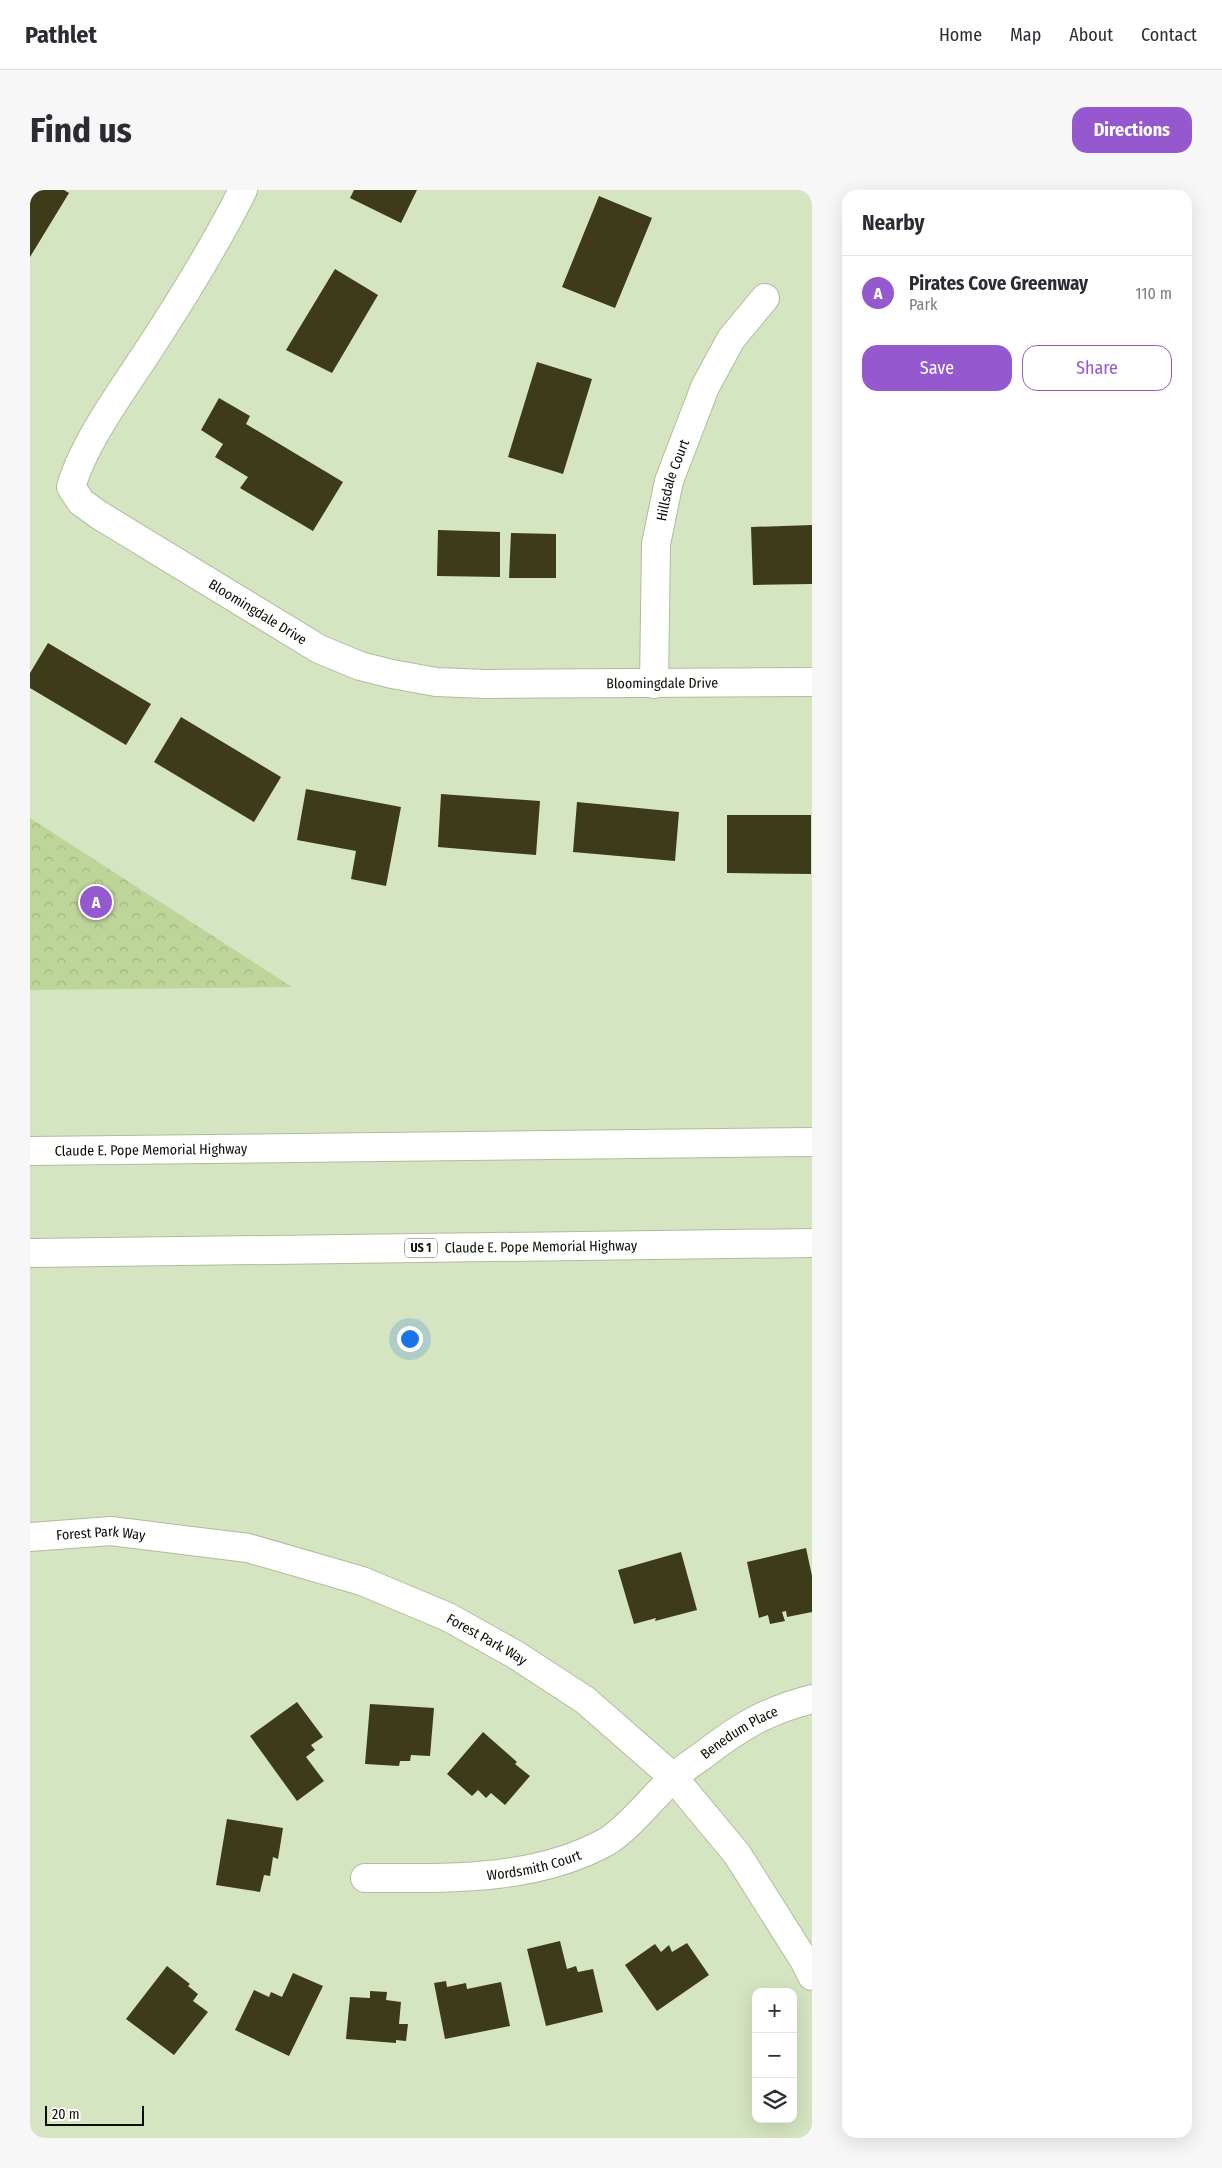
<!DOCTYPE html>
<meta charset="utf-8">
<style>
body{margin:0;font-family:"Fira Sans Condensed",sans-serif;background:#f7f7f7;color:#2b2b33}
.controls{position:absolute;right:15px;bottom:15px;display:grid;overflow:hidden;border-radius:10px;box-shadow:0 5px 20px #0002}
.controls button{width:45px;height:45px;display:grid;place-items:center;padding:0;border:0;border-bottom:1px solid #e1e1e2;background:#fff;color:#2b2b33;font:25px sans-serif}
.scale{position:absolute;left:15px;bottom:12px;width:99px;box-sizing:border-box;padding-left:5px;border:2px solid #090e03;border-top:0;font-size:14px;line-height:18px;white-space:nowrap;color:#090e03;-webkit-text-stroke:4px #fff;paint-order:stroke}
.you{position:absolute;left:379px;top:1148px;width:18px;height:18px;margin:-12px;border:4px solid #fff;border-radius:50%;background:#1a73e8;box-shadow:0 0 0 8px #1a73e833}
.badge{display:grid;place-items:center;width:32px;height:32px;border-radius:50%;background:#9658ce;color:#fff;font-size:16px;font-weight:700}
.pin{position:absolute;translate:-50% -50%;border:2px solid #fff;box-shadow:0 1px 5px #0006}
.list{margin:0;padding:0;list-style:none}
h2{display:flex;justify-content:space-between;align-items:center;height:65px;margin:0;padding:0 20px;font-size:21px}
h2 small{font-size:16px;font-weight:400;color:#7c7c81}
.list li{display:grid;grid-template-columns:32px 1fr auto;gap:15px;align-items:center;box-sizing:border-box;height:75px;padding:0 20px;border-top:1px solid #e1e1e2}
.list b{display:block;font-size:19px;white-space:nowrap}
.list p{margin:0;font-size:16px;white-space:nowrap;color:#7c7c81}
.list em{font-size:16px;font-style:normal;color:#7c7c81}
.actions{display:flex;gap:10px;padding:15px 20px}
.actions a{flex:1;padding:11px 0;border:1px solid #9658ce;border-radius:15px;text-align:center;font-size:18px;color:#9658ce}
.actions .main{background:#9658ce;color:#fff}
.icon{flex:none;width:28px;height:28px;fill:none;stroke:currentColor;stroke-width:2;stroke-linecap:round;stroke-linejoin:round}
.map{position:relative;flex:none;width:782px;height:1948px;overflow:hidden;border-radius:15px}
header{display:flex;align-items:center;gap:30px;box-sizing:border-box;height:70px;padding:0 25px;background:#fff;border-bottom:1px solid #e1e1e2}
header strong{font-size:24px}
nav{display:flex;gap:28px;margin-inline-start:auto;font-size:18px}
.intro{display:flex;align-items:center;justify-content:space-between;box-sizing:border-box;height:120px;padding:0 30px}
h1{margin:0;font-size:35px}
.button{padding:12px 22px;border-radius:15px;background:#9658ce;color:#fff;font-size:18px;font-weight:700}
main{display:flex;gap:30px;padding:0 30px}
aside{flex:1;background:#fff;border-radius:15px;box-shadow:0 5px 20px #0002}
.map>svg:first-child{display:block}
.park{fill:url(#park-crowns)}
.building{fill:#3d3b1a}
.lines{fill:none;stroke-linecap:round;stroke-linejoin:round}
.street-casing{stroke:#afbd9a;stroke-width:30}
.highway-casing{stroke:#afbd9a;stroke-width:30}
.street{stroke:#fff;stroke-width:28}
.highway{stroke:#fff;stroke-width:28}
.labels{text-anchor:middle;stroke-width:5;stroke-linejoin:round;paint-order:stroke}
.shield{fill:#fff;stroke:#53564f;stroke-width:1}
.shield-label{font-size:12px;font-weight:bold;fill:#090e03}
.street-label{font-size:14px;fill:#090e03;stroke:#fff}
</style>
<header>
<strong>Pathlet</strong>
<nav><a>Home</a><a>Map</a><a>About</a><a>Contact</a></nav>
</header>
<div class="intro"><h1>Find us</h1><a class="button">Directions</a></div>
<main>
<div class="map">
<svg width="782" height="1948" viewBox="0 0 782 1948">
<defs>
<pattern id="park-crowns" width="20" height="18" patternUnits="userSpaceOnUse" patternTransform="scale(1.25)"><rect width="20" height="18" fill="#bed59a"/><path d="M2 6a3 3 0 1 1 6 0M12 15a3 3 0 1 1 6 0" fill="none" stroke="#a2b683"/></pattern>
</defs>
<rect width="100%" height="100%" fill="#d5e4c1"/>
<path class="park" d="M0,628L262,797L0,800Z"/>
<path class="building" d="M0,0H34L39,3L0,67Z
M324,0H387L371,33L320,8Z
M569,6L622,28L585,118L532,97Z
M305,79L348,105L302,183L256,160Z
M507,172L562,189L533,284L478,267Z
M189,208L220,226L216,234L313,292L283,341L210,298L218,287L185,267L193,254L171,240Z
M782,335V394L723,395L721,337Z
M408,340L470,342V387L407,386Z
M481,343L526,344V388H479Z
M18,453L121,514L96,555L0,498V483Z
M151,527L251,587L224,632L124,572Z
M276,599L371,617L356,696L321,689L326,661L267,650Z
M411,604L510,611L506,665L408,657Z
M547,612L649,622L645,671L543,662Z
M697,625H781V684L697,683Z
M776,1358L782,1386V1422L757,1427L756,1421L752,1422L755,1431L740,1434L738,1425L729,1428L717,1372Z
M651,1362L667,1420L625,1431L626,1428L604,1434L588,1380Z
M267,1512L293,1547L281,1555L285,1560L276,1567L294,1591L267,1611L220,1546Z
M340,1514L404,1518L400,1566L381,1565L380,1571H370L369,1576L335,1574Z
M453,1542L487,1572L485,1574L500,1586L475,1615L461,1603L456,1608L448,1600L442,1606L417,1584Z
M197,1629L253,1638L248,1669L243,1667L240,1686L234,1685L230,1702L186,1695Z
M530,1751L537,1779L546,1776L548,1782L563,1779L573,1822L516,1836L497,1759Z
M657,1753L679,1785L627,1821L595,1775L625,1754L631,1762L639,1755L642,1762Z
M137,1776L160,1794L158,1796L168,1804L163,1811L178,1822L144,1865L96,1829Z
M263,1783L293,1796L259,1866L205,1840L224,1800L239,1807L241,1802L252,1807Z
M416,1791L417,1797L436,1793L437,1799L471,1792L480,1836L415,1849L404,1793Z
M340,1801L357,1802L356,1810L371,1812L369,1834H378L376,1851L366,1850V1853L316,1849L320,1807L340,1808Z"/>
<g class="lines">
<defs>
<g id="street">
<path id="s1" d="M213,0C185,56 152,109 118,161C92,201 54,252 41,297L51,312L69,325L289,459L330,476L362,484L406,492L456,494L782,492"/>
<path id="s2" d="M624,494L626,354L639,291L675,197L701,149L735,108"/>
<path id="s3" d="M0,1347L81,1341L218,1358L332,1391L418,1427L486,1465L555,1510L643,1587L707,1664L774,1770L782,1786"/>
<path id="s4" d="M335,1688C417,1688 503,1692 576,1652C597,1640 624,1606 642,1589C651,1580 662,1573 672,1566C709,1537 736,1521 782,1509"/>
</g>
<g id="highway">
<path id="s5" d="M0,961L782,952"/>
<path id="s6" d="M0,1063L782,1053"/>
</g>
</defs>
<use href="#street" class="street-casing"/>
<use href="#highway" class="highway-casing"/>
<use href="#street" class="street"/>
<use href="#highway" class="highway"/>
</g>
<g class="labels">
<rect class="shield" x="375" y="1048.5" width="32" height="19" rx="4"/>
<g class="shield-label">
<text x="391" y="1062">US 1</text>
</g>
<g class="street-label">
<text dy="5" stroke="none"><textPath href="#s2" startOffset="206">Hillsdale Court</textPath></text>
<text dy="5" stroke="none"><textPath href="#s1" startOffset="570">Bloomingdale Drive</textPath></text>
<text dy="5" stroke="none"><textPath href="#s1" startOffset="990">Bloomingdale Drive</textPath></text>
<text dy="5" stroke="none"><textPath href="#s5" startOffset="121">Claude E. Pope Memorial Highway</textPath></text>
<text dy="5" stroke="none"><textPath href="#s6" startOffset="511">Claude E. Pope Memorial Highway</textPath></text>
<text dy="5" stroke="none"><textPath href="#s3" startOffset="71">Forest Park Way</textPath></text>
<text dy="5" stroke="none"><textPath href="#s3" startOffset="476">Forest Park Way</textPath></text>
<text dy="5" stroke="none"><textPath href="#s4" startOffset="420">Benedum Place</textPath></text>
<text dy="5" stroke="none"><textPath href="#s4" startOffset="170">Wordsmith Court</textPath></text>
</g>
</g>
</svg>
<div class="controls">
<button>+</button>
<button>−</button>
<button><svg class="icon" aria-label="layers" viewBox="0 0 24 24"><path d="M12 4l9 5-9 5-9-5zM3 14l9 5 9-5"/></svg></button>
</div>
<div class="scale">20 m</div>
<div class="you"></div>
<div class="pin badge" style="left:66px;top:712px">A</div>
</div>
<aside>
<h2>Nearby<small></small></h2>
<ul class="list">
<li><span class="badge">A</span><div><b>Pirates Cove Greenway</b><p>Park</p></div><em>110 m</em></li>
</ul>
<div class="actions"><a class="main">Save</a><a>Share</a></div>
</aside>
</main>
